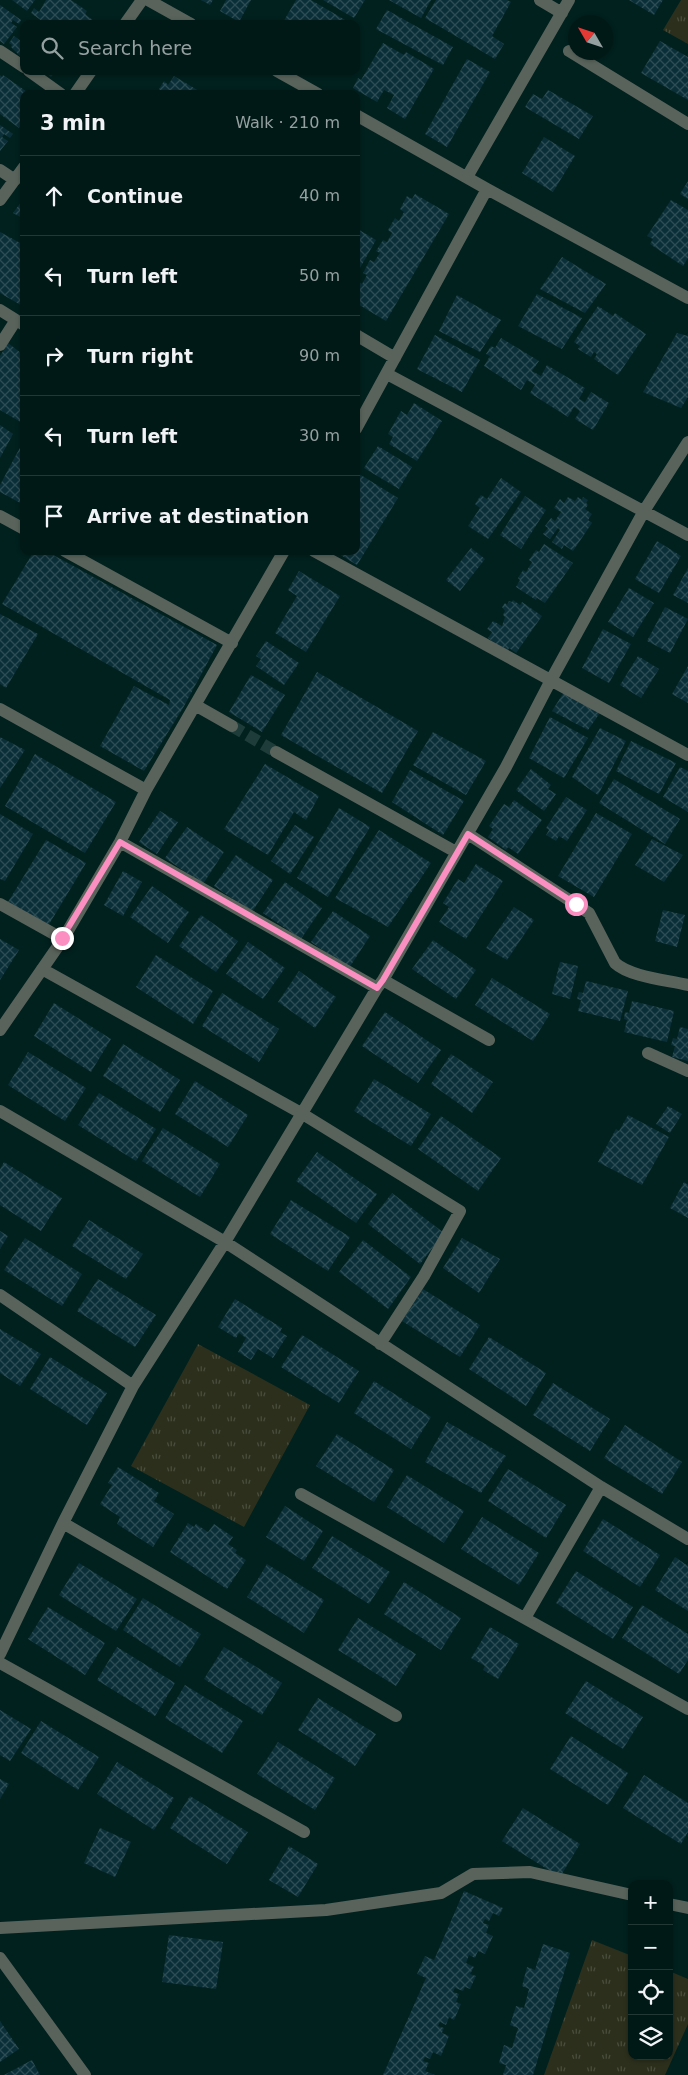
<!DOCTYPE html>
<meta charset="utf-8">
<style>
body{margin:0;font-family:"DejaVu Sans",sans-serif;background:#0e2623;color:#f1f3f6}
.controls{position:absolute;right:15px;bottom:15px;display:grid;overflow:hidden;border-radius:10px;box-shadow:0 1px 4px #0004}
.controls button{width:45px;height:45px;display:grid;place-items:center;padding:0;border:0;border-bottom:1px solid #223835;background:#001916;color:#f1f3f6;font:25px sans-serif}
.compass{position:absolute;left:568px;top:15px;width:45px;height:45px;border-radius:50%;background:#001916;box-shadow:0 1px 4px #0004;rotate:309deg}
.stop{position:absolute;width:15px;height:15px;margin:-11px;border:4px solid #fc8fc1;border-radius:50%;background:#fff}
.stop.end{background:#fc8fc1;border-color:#fff;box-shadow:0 1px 5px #0008}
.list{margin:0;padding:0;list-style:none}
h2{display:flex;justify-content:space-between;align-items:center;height:65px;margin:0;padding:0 20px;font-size:21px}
h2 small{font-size:16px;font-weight:400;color:#95a0a1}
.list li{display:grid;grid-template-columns:32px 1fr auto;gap:15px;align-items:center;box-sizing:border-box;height:80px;padding:0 20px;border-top:1px solid #223835}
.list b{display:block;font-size:19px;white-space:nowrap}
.list em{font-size:16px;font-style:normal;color:#95a0a1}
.icon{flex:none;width:28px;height:28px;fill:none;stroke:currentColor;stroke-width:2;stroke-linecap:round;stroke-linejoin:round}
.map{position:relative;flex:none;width:688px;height:2075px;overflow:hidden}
.search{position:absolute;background:#001916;box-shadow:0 1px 4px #0004;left:20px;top:20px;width:340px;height:55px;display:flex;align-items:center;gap:12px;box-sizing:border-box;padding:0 18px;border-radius:10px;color:#95a0a1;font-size:19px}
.panel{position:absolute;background:#001916;box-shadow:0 1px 4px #0004;left:20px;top:90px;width:340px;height:465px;border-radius:10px}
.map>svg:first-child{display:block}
.grass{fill:url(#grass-tufts)}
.building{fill:url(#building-cross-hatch)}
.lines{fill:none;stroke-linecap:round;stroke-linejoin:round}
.minor-tunnel{stroke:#1e3d3a;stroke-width:12;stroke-dasharray:12 6;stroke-linecap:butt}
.minor{stroke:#59635b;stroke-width:12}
.route{stroke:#fc8fc1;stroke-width:6}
</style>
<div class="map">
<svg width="688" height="2075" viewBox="0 0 688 2075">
<defs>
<pattern id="grass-tufts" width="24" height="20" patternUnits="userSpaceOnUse" patternTransform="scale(1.25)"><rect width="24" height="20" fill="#2c2f1c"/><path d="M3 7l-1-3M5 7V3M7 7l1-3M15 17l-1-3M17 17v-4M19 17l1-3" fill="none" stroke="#494d3c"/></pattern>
<pattern id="building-cross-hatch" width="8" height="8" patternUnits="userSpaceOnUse" patternTransform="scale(1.25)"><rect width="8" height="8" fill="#0b2f38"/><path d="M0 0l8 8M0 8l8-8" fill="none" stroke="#2d4d54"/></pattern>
</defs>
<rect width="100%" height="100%" fill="#00211e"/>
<path class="grass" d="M681,0H688V44L663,30Z
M198,1344L310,1405L244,1527L131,1466Z
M592,1940L632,1956V2056H669V1971L688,1979V2024L665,2075H544Z"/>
<path class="building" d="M12,0H35L27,11Z
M46,0H71L87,11L85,14L94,21L92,24H46L31,13L34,8L39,12Z
M201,0H213L210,5Z
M226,0H251L239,22L220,11Z
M296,0H311L352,24H282Z
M323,0H365L354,18Z
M389,0H431L421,18Z
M436,0H507L511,2L492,36L504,44L495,59L425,18Z
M629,0H663L654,15Z
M0,5L21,20L19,24L13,20L11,23L17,27L4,44L0,41Z
M387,10L453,47L443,65L376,29Z
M14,36L21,41L24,37V60L11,47L12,45L9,43Z
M660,41L688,57V100L641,73Z
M383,43L404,55L406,52L434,69L405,119L387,108L394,95L384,90L377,102L353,88L358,78L361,80Z
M467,59L490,72L447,147L425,134Z
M44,71H56L51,77Z
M0,75L2,77L3,75L30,94H24V122L19,128L0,114Z
M174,76L204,94H162L163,92L159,89L164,81L168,85Z
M548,90L593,116L579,139L525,107L533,94L542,99Z
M0,125L13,134L10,138L4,134L2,137L8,141L0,151Z
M544,137L575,156L553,192L522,173Z
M688,181V199L680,194Z
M415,194L449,214L386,321L356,303V287L359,282L362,284L367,275L363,273L370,260L374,262L380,253L376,251L383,240L387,242L392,233L388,230L395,218L399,221L404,212L400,209L407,196L412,199Z
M24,198V219L13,213Z
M671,200L688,210V258L683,266L650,244L653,239L647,236Z
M356,228L376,240L356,275Z
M0,232L24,245V307L0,293Z
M562,257L606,284L585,313L540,289Z
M537,294L582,318L562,349L518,326Z
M457,295L501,320L480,352L439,331Z
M598,306L613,316L615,313L646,334L618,375L594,359L597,354L594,352L591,357L578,349L580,346L574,342Z
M677,333L688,336V397L681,408L643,392Z
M435,335L480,360L462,392L417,369Z
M501,338L539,361L532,371L541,376L547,365L585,388L579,399L585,402L591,392L609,403L593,430L575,419L580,411L574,407L568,417L530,393L535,385L527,380L521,390L484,366L490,356L486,354L491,346L495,348Z
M8,343L21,353L24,349V424L0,410V356Z
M414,403L442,421L417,461L389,444L393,437L388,434L401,411L407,415Z
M0,425L13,434L0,458Z
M24,440V505L0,492V485Z
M378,446L412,467L399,489L364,468Z
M356,472L398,498L357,565L334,551H356Z
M501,478L521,492L488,539L468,526L480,508L475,504L481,495L487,499Z
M525,496L546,510L521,549L500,535Z
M568,497L575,501L578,497L582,500L583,497L588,500L586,503L588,505L585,509L592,514L588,520L592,523L573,551L564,545L562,549L552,542L560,530L558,528L550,539L543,534L548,528L545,526L551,518L555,521L561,512L554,508L560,499L564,503Z
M657,541L681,556L659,593L635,579Z
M544,544L573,563L545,603L537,598L536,600L516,587L520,580L518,578L523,570L526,572L532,562L529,560L536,550L539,552Z
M471,548L485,559L460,591L446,580Z
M34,551H46L217,645L183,708L144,771L100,746L134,686L169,705L170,700L2,604Z
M688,568V603L673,595Z
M299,571L340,596L306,652L275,633L297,596L288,590Z
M629,588L654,603L633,637L608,622Z
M513,600L520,605L522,602L542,616L516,653L509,648L507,652L488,638L492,632L487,629L493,621L502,626L505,617L503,615L505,611L502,607L505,603L507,605L509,601L512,602Z
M665,607L688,619L670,653L647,641Z
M0,614L38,634L6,688L0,684Z
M603,629L631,644L609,683L582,668Z
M266,641L299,663L284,685L256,666L261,659L256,656Z
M638,656L659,669L641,698L620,685Z
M688,666V703L672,694Z
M317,672L418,731L382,793L281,735Z
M251,675L285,695L262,732L229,712Z
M564,692L600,713L588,730L552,711Z
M550,717L588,738L564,778L529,758Z
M600,728L626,741L598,795L572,777Z
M433,732L486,761L466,795L413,765Z
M0,737L25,750L0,788Z
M631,741L676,763L659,794L616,771Z
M35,754L116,802L85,853L5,806Z
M265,764L319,796L306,820L294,812L268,855L224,829Z
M680,767L688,771V812L663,797Z
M531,769L551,785L548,789L556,794L544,811L516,790Z
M410,770L464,801L443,835L392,802Z
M614,779L680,819L665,844L599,803Z
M566,797L587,810L567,841L559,836L556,841L546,835L549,830L546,828Z
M514,800L542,820L518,854L508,847L506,850L488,837L493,829L489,826L504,804L509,807Z
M339,808L370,827L328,897L297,878Z
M160,811L178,822L157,854L139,842Z
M596,813L632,834L594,897L558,876Z
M0,814L33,834L5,881L0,879Z
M295,825L314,837L290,874L271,861Z
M187,827L224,852L203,884L165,858Z
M379,830L431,863L388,927L335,898Z
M652,839L683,855L664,882L635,865Z
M46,840L86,863L48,926L8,902Z
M236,855L273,880L252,912L214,886Z
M476,864L503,881L466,939L439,922L449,907L443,903L458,879L464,883Z
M123,871L142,882L123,916L104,905Z
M285,882L322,908L301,939L263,913Z
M152,886L189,912L168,943L130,917Z
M514,907L534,920L507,960L486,948Z
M663,910L685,915L677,947L655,941Z
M333,911L370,936L349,968L311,942Z
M201,915L238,941L216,972L179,946Z
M0,939L19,950L0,980Z
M433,940L476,970L456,999L412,969Z
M248,942L285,968L263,999L226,974Z
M156,955L213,991L193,1024L136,987Z
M560,962L578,966L570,999L552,994Z
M299,971L336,997L315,1028L278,1002Z
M492,978L550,1014L533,1041L475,1005Z
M586,981L628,991L620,1021L578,1011L581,1000L577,999L579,992L583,993Z
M222,993L279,1029L259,1062L202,1026Z
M632,1001L674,1011L667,1042L624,1032L627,1020L624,1019L625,1012L629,1013Z
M54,1003L111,1039L91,1072L34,1036Z
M385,1012L441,1050L418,1083L362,1046Z
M680,1027L688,1029V1061L672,1057L675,1046L671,1045L673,1038L677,1039Z
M123,1044L180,1080L160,1112L103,1076Z
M28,1052L86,1088L65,1121L8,1085Z
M451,1054L493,1082L472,1113L431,1084Z
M374,1079L431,1114L411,1146L354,1111Z
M195,1081L248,1115L228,1147L175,1114Z
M99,1093L156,1129L136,1161L78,1125Z
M668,1106L682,1114L670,1133L656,1124Z
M628,1115L669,1137L642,1185L598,1162L616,1129L619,1131Z
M441,1116L501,1158L478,1191L418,1149Z
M163,1128L220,1164L200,1197L142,1161Z
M317,1152L377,1194L356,1223L296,1181Z
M4,1162L62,1198L41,1231L0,1205V1169Z
M684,1182L688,1185V1218L670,1208Z
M392,1193L444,1233L420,1264L368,1224Z
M291,1200L350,1237L328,1271L270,1234Z
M89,1220L143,1254L126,1279L72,1246Z
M0,1231L8,1236L0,1249Z
M25,1238L82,1274L62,1306L4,1270Z
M462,1238L500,1259L479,1293L443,1268Z
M363,1240L411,1277L388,1309L339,1272Z
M98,1279L156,1315L135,1347L77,1311Z
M423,1289L480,1325L460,1357L402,1321Z
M235,1299L282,1328L280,1332L287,1336L273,1358L258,1349L251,1360L238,1352L246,1338L239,1333L236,1338L218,1327Z
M0,1329L41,1354L20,1386L0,1373Z
M302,1335L359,1371L339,1403L281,1367Z
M489,1337L546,1373L526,1406L469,1369Z
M50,1357L107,1393L87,1425L30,1389Z
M374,1381L431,1417L411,1449L354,1413Z
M553,1383L610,1419L590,1451L533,1415Z
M447,1422L506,1456L481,1493L425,1462Z
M625,1425L682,1462L662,1494L604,1458Z
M337,1434L394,1470L374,1502L316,1466Z
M118,1467L159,1493L154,1501L174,1514L153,1547L117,1524L120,1517L100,1504L112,1485L108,1483Z
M508,1469L566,1505L546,1538L488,1501Z
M407,1475L464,1511L444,1543L387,1507Z
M285,1506L323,1531L304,1561L266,1537Z
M482,1517L539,1553L519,1585L461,1549Z
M603,1519L660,1555L640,1587L583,1551Z
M188,1523L194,1527L196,1524L208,1532L214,1524L233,1537L228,1544L237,1550L235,1553L246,1560L227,1589L170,1552Z
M332,1536L390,1572L369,1604L312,1568Z
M675,1557L688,1566V1611L655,1590Z
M79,1563L137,1599L116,1631L59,1595Z
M267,1564L324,1600L304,1633L247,1597Z
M576,1571L633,1607L613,1639L556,1603Z
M404,1582L461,1618L441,1650L384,1614Z
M143,1598L201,1634L180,1667L123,1630Z
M642,1605L688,1634V1660L679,1674L622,1638Z
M48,1607L105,1643L85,1675L28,1639Z
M358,1618L416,1654L396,1686L338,1650Z
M490,1627L519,1644L498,1679L483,1670L485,1666L471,1658Z
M117,1647L175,1683L155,1716L97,1680Z
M224,1647L282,1683L262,1715L204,1679Z
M586,1681L643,1717L623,1749L565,1713Z
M185,1685L243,1721L222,1753L165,1718Z
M318,1698L376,1734L355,1766L298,1730Z
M0,1710L31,1729L10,1761L0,1755Z
M41,1721L99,1757L78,1790L21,1753Z
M571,1736L628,1773L608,1805L550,1769Z
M278,1742L335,1778L315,1810L257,1774Z
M117,1762L174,1798L154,1830L97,1794Z
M644,1775L688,1803V1832L681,1844L623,1808Z
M0,1779L9,1784L0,1799Z
M190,1796L248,1832L227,1864L170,1828Z
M523,1808L580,1844L560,1877L502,1841Z
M100,1828L131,1842L115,1877L84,1863Z
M289,1846L318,1864L298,1897L269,1880Z
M464,1891L503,1908L499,1916L493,1913L489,1921L485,1919L483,1923L489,1925L486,1933L493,1936L485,1954L478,1951L475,1958L469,1955L466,1963L474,1967L470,1974L476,1976L470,1989L465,1987L463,1991L455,1988L453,1992L459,1994L456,2002L461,2004L454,2020L449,2017L446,2025L440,2022L438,2026L444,2028L442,2033L449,2036L441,2056L433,2052L430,2059L425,2057L423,2061L429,2063L425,2071L435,2075H383L426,1978L417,1974L425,1956L434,1960Z
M169,1935L223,1942L216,1989L162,1982Z
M543,1944L570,1953L533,2075H503L506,2065L499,2063L504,2045L512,2048L518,2028L510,2025L516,2006L524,2008L529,1989L522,1986L527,1967L535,1970Z
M0,2021L19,2049L0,2062Z
M32,2060L40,2075H4Z"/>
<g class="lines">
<path class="minor-tunnel" d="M232,726L276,752"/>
<path class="minor" d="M148,0L191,24
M540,0L562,13
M125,24L142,0
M0,51L24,67
M569,51L688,124
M29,71L61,94
M277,71L318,94
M75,94L91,71
M356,115L487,189L688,298
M0,170L15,180
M467,177L569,0
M0,200L24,167
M0,310L24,325
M356,335L395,358
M0,345L16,320
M387,374L688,535
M356,429L487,189
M0,516L24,529
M65,551L232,643
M314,551L688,755
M195,705L232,726
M0,709L146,790
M276,752L456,852
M468,834L589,913L615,963C630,977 668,980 688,985
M120,842L377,988
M0,904L63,939
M42,969L301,1113L460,1211L424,1276L380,1344
M383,980L489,1040
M0,1030L63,939L120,842L146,790L284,551
M648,1053L688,1071
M0,1111L225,1242L601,1487L688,1539
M0,1295L133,1386L225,1242L377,988L383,980L506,767L551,680L644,511L688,442
M301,1494L688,1709
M63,1523L396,1716
M525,1618L601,1487
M0,1654L63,1523L133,1386
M0,1663L304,1832
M669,1904L688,1908
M0,1928L326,1910L441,1893L473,1874L530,1872L632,1895
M0,1958L85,2075"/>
</g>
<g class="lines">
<path class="route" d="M62,938L120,842L377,988L383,980L468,834L576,904"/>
</g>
</svg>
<div class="controls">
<button>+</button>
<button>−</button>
<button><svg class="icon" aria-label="locate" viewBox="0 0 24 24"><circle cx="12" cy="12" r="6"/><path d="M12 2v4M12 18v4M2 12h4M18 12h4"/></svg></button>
<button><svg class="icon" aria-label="layers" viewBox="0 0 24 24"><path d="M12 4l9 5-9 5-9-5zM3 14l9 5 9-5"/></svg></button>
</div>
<svg class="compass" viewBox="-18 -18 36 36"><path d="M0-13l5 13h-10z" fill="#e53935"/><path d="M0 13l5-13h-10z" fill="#95a0a1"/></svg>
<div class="stop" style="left:576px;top:904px"></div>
<div class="stop end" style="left:62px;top:938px"></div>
<div class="search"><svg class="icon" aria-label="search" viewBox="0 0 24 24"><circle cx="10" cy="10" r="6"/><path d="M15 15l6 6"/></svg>Search here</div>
<section class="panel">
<h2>3 min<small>Walk · 210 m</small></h2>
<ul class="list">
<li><svg class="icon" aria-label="ahead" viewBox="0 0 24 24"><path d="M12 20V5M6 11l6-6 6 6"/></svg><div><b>Continue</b></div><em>40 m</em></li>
<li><svg class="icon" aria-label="left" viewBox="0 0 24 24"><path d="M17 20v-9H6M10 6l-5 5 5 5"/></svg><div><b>Turn left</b></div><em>50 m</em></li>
<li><svg class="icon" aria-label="right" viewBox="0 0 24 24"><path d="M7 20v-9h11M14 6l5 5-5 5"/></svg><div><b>Turn right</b></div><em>90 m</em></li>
<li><svg class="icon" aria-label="left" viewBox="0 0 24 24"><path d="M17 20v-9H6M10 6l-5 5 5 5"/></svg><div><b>Turn left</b></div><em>30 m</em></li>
<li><svg class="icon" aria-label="arrive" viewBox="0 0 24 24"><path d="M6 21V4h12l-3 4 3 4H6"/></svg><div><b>Arrive at destination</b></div></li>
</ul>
</section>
</div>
